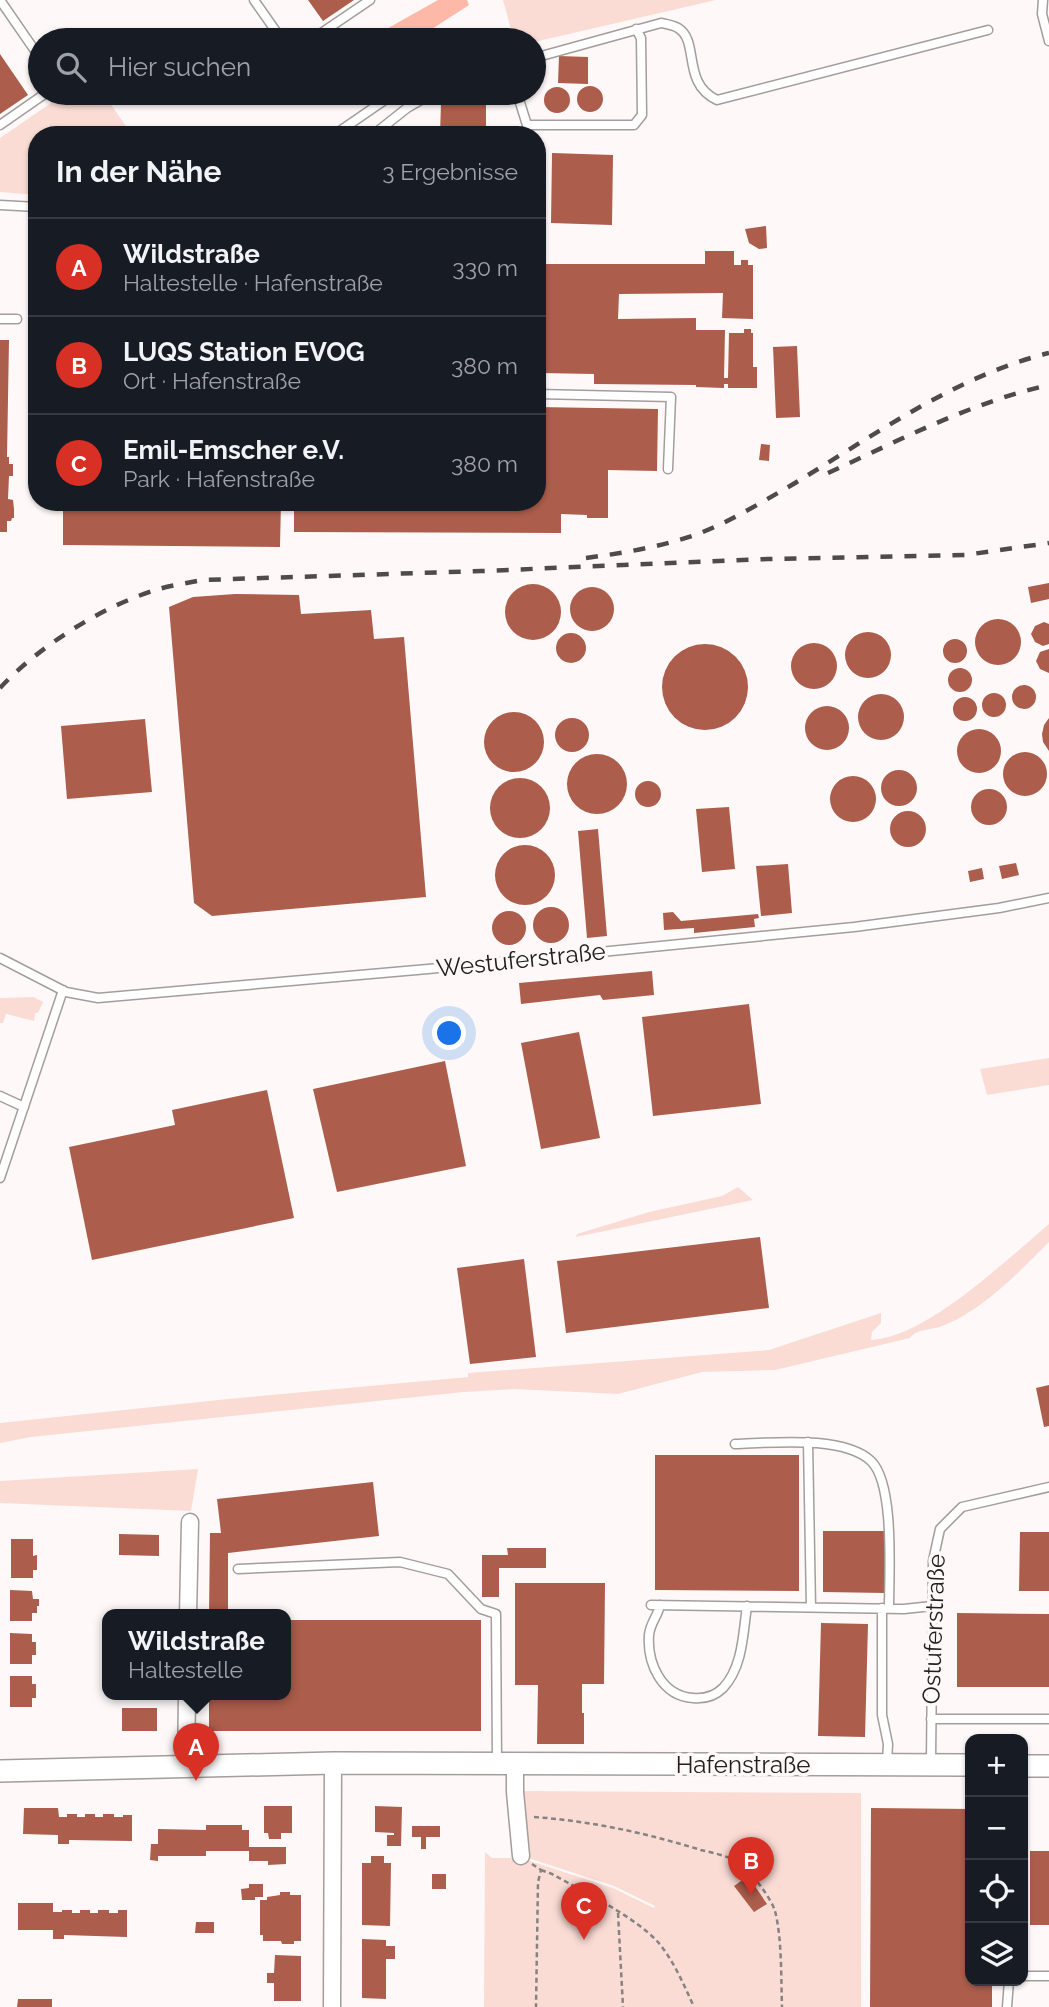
<!DOCTYPE html>
<html lang="de">
<meta charset="utf-8">
<style>
body{margin:0;font-family:Raleway,sans-serif;background:#20242c;color:#f1f3f6}
.controls{position:absolute;right:21px;bottom:21px;display:grid;overflow:hidden;border-radius:14px;box-shadow:0 2px 5px #0004}
.controls button{width:63px;height:63px;display:grid;place-items:center;padding:0;border:0;border-bottom:2px solid #363941;background:#171b24;color:#f1f3f6;font:35px sans-serif}
.you{position:absolute;left:450px;top:1034px;width:24px;height:24px;margin:-18px;border:5px solid #fff;border-radius:50%;background:#1a73e8;box-shadow:0 0 0 10px #1a73e833}
.badge{display:grid;place-items:center;width:46px;height:46px;border-radius:50%;background:#d93025;color:#fff;font-size:23px;font-weight:700}
.pin{position:absolute;translate:-50% -58px;filter:drop-shadow(0 2px 4px #0008)}
.pin::after{content:'';position:absolute;top:37px;width:24px;height:21px;background:inherit;clip-path:polygon(0 0,100% 0,50% 100%)}
.popup{position:absolute;left:102px;top:1609px;width:189px;height:91px;box-sizing:border-box;display:grid;place-content:center;border-radius:14px;background:#171b24;filter:drop-shadow(0 2px 5px #0005);font-size:23px;white-space:nowrap;color:#9ea1a6}
.popup b{font-size:26px;color:#f1f3f6}
.popup::after{content:'';position:absolute;left:50%;top:100%;margin-left:-14px;border:14px solid transparent;border-top-color:#171b24}
.list{margin:0;padding:0;list-style:none}
h2{display:flex;justify-content:space-between;align-items:center;height:91px;margin:0;padding:0 28px;font-size:30px}
h2 small{font-size:23px;font-weight:400;color:#9ea1a6}
.list li{display:grid;grid-template-columns:46px 1fr auto;gap:21px;align-items:center;box-sizing:border-box;height:98px;padding:0 28px;border-top:2px solid #363941}
.list b{display:block;font-size:26px;white-space:nowrap}
.list p{margin:0;font-size:23px;white-space:nowrap;color:#9ea1a6}
.list em{font-size:23px;font-style:normal;color:#9ea1a6}
.icon{flex:none;width:38px;height:38px;fill:none;stroke:currentColor;stroke-width:2;stroke-linecap:round;stroke-linejoin:round}
.map{position:relative;flex:none;width:1049px;height:2007px;overflow:hidden}
.search{position:absolute;background:#171b24;box-shadow:0 2px 5px #0004;left:28px;top:28px;width:518px;height:77px;display:flex;align-items:center;gap:18px;box-sizing:border-box;padding:0 24px;border-radius:38px;color:#9ea1a6;font-size:26px}
.panel{position:absolute;background:#171b24;box-shadow:0 2px 5px #0004;left:28px;top:126px;width:518px;height:385px;border-radius:28px}
.map>svg:first-child{display:block}
.green{fill:#fadcd5}
.water{fill:#feb8a7}
.building{fill:#ac5d4b}
.lines{fill:none;stroke-linecap:round;stroke-linejoin:round}
.service-casing{stroke:#a39d9c;stroke-width:11}
.minor-casing{stroke:#a39d9c;stroke-width:19}
.tertiary-casing{stroke:#a39d9c;stroke-width:24}
.path{stroke:#868281;stroke-width:2.5;stroke-dasharray:5 3.5;stroke-linecap:butt}
.service{stroke:#fff;stroke-width:8}
.minor{stroke:#fff;stroke-width:16}
.tertiary{stroke:#fff;stroke-width:21}
.rail{stroke:#4e4b4a;stroke-width:4.5;stroke-dasharray:12 12;stroke-linecap:butt}
.labels{text-anchor:middle;stroke-width:7;stroke-linejoin:round;paint-order:stroke}
.street-label{font-size:24px;fill:#22201f;stroke:#fef9f8}
</style>
<div class="map">
<svg width="1049" height="2007" viewBox="0 0 1049 2007">
<rect width="100%" height="100%" fill="#fef9f8"/>
<path class="green" d="M503,0H716L534,42V40H514Z
M61,93H103L132,135H37V195L0,192V138L54,101Z
M34,997L43,1002L38,1013H35L34,1021L6,1014L3,1023H0V998Z
M1049,1058V1085L987,1095L980,1069Z
M738,1187L753,1200L576,1237L577,1234L649,1212L722,1196Z
M1049,1224V1242C1018,1273 986,1307 945,1325C935,1330 917,1328 910,1338L775,1370L702,1372L618,1394L514,1389L464,1392L31,1437L0,1443V1423L228,1399L468,1377V1373L769,1350L881,1313V1323L872,1332L871,1340C927,1337 1006,1260 1049,1224Z
M198,1469L191,1511L0,1503V1481Z
M520,1791L861,1793V2007H484L485,1852L492,1858H521L613,1888L654,1908L655,1906L614,1886L522,1856Z"/>
<path class="water" d="M438,0H467L469,5L415,40H367Z"/>
<path class="building" d="M308,0H354L323,21Z
M0,54L28,95L0,114Z
M559,56L588,57V84L558,83Z
M577 99a13 13 0 1 1 26 0a13 13 0 1 1-26 0Z
M544 100a13 13 0 1 1 26 0a13 13 0 1 1-26 0Z
M441,103L486,104V135H440Z
M552,153L613,155L612,225L551,223Z
M766,226L767,248L759,249L749,243L745,229Z
M705,251H734V265H741V260H748V265H753V319L722,318L723,293L619,294L618,319L696,318V330H725L724,378H728L729,333H744V329H751V333H753V367H757V388H728V384H724V388L696,387V385L594,384V374L539,373L541,264H705Z
M0,340H9L7,457H9V464H13V476H9L8,499L13,500L14,509V518H12L11,521H7V532H0Z
M797,346L800,417L776,418L773,347Z
M537,407L658,409L657,471L608,470V518H587V515L561,514V533L294,532V502H537Z
M761,444L770,445L769,461L759,460Z
M63,502H281L280,547L63,545Z
M1049,583V599L1031,603L1028,587Z
M505 612a28 28 0 1 1 56 0a28 28 0 1 1-56 0Z
M570 609a22 22 0 1 1 44 0a22 22 0 1 1-44 0Z
M235,594L299,595L301,614L371,610L374,639L404,637L426,897L212,916L194,903L169,607L193,597Z
M975 642a23 23 0 1 1 46 0a23 23 0 1 1-46 0Z
M1044,622L1049,624V644L1043,646L1035,642L1031,634L1035,626Z
M845 655a23 23 0 1 1 46 0a23 23 0 1 1-46 0Z
M556 648a15 15 0 1 1 30 0a15 15 0 1 1-30 0Z
M943 651a12 12 0 1 1 24 0a12 12 0 1 1-24 0Z
M791 666a23 23 0 1 1 46 0a23 23 0 1 1-46 0Z
M662 687a43 43 0 1 1 86 0a43 43 0 1 1-86 0Z
M1049,649V673L1040,669L1036,661L1040,652Z
M948 680a12 12 0 1 1 24 0a12 12 0 1 1-24 0Z
M1012 697a12 12 0 1 1 24 0a12 12 0 1 1-24 0Z
M982 705a12 12 0 1 1 24 0a12 12 0 1 1-24 0Z
M858 717a23 23 0 1 1 46 0a23 23 0 1 1-46 0Z
M953 709a12 12 0 1 1 24 0a12 12 0 1 1-24 0Z
M805 728a22 22 0 1 1 44 0a22 22 0 1 1-44 0Z
M484 742a30 30 0 1 1 60 0a30 30 0 1 1-60 0Z
M555 735a17 17 0 1 1 34 0a17 17 0 1 1-34 0Z
M1049,718V751L1043,742L1042,734L1044,725Z
M145,719L152,792L67,799L61,726Z
M957 751a22 22 0 1 1 44 0a22 22 0 1 1-44 0Z
M1003 774a22 22 0 1 1 44 0a22 22 0 1 1-44 0Z
M567 784a30 30 0 1 1 60 0a30 30 0 1 1-60 0Z
M881 788a18 18 0 1 1 36 0a18 18 0 1 1-36 0Z
M830 799a23 23 0 1 1 46 0a23 23 0 1 1-46 0Z
M490 808a30 30 0 1 1 60 0a30 30 0 1 1-60 0Z
M635 794a13 13 0 1 1 26 0a13 13 0 1 1-26 0Z
M971 807a18 18 0 1 1 36 0a18 18 0 1 1-36 0Z
M729,807L735,869L702,872L696,809Z
M890 829a18 18 0 1 1 36 0a18 18 0 1 1-36 0Z
M598,829L607,936L587,938L578,831Z
M495 875a30 30 0 1 1 60 0a30 30 0 1 1-60 0Z
M1016,863L1019,875L1002,879L999,866Z
M788,864L792,913L761,916L756,866Z
M982,868L984,879L970,882L968,871Z
M533 925a18 18 0 1 1 36 0a18 18 0 1 1-36 0Z
M492 928a17 17 0 1 1 34 0a17 17 0 1 1-34 0Z
M673,912L681,921L758,914L759,918L754,919L755,927L694,933V928L664,930L663,913Z
M652,971L654,995L603,1000L600,995L521,1004L519,983Z
M749,1004L761,1104L653,1116L642,1017Z
M579,1032L600,1138L541,1149L521,1043Z
M445,1061L466,1166L337,1192L313,1089Z
M267,1090L294,1218L92,1260L69,1147L175,1125L172,1110Z
M760,1237L769,1308L566,1333L557,1261Z
M524,1259L536,1357L470,1364L457,1268Z
M1049,1385V1426L1044,1427L1036,1388Z
M655,1455H799V1591L655,1590Z
M373,1482L379,1536L228,1553V1615H209L210,1533H221L217,1499Z
M823,1531H885V1593L823,1592Z
M1020,1532H1049V1591H1019Z
M119,1534L159,1535V1556L119,1555Z
M11,1539H33V1556L37,1555V1570H33V1578H11Z
M507,1548H546V1568H499V1597H482V1555H508Z
M515,1583H605L604,1684H582V1713H584V1744H537L538,1685H515Z
M10,1590L32,1591L33,1599H39V1606H37V1613H32V1621H10Z
M957,1613L1049,1614V1687H957Z
M285,1620H481V1731H209V1695H285Z
M821,1623L868,1624L865,1737L818,1736Z
M10,1633L32,1634V1642H36V1655H32V1664H10Z
M10,1676H32V1684H36V1698H32V1707H10Z
M122,1708H157V1731H122Z
M264,1806H292V1833H281V1839H269L268,1833H264Z
M375,1806L402,1807L401,1846H387V1835H394V1833L375,1832Z
M24,1808H58L59,1817H67V1814H77V1817H85V1814H95V1817H103V1814H114V1817H123V1815H132V1841L69,1840V1844H58V1835L23,1834Z
M871,1808L970,1809V1981H992V2007H870Z
M206,1825H242V1830H249V1847H286V1864L268,1865V1861H249V1851H206V1856H158V1861L150,1860L151,1844H158V1829L206,1830Z
M412,1826H440V1837H426V1849H421V1837H412Z
M1030,1851H1049V1925H1030Z
M371,1856H384V1863H391L390,1926L362,1925V1863H371Z
M432,1874H446V1889H432Z
M748,1876L767,1904L754,1912L734,1886Z
M249,1884H263V1897H255V1900H242L241,1889L249,1888Z
M280,1892H290V1895H301V1941H294V1944H282L281,1941H263V1935H260V1900H267V1897L280,1895Z
M18,1903H53V1912H62V1910H72V1913H80V1910H90V1913H98V1910H109V1913H118V1910H127V1937L64,1935V1939H53V1930H18Z
M196,1922H214V1933H195Z
M362,1939L386,1940V1946H395V1959H386V1999L362,1998Z
M275,1955L301,1956V2001H274V1983H267V1973H274Z
M18,1999H52V2007H17Z"/>
<g class="lines">
<defs>
<path id="service" d="M0,0L40,58
M254,0L282,40
M1043,0L1042,14L1049,41
M311,40L370,0
M534,58L661,23C666,24 673,25 678,28C700,41 681,83 717,100L988,30
M517,93L527,125V135
M0,125L46,93
M527,125H634L642,115L641,38L636,29
M334,135L395,93
M373,135L407,108L433,93
M0,205L37,207
M0,319H17
M537,394L671,397L668,469
M0,958L66,992L98,998L428,969L854,927L999,908L1049,898
M0,1096L24,1107
M0,1178L63,990
M808,1442L811,1607
M735,1444C771,1443 843,1435 871,1461C895,1484 889,1575 889,1608
M238,1569L400,1562L448,1574L481,1609L496,1614L497,1763
M651,1605L904,1609L932,1606
M660,1605C658,1616 650,1623 649,1635C647,1664 662,1696 693,1698C704,1699 715,1696 723,1688C743,1667 743,1633 747,1606
M882,1608V1715L888,1744L887,1762
M931,1719H1049
M931,1762L933,1561L940,1529L962,1507L1049,1487
M1023,1976H1049
M1007,2007L1009,1981"/>
<path id="minor" d="M188,1615L190,1522
M515,1764V1792L521,1856
M186,1767L187,1695
M332,2007L333,1763"/>
<path id="tertiary" d="M1023,1766H1049
M0,1771L333,1763L970,1765"/>
</defs>
<use href="#service" class="service-casing"/>
<use href="#minor" class="minor-casing"/>
<use href="#tertiary" class="tertiary-casing"/>
<path class="path" d="M534,1817C591,1821 646,1833 701,1850C713,1853 730,1856 741,1864C751,1871 772,1900 775,1911C782,1938 781,1978 782,2007
M532,1864L541,1870L538,1882L536,2007
M541,1870L552,1874C584,1892 632,1915 657,1941C673,1959 684,1985 694,2007
M618,1913L623,2007"/>
<use href="#service" class="service"/>
<use href="#minor" class="minor"/>
<use href="#tertiary" class="tertiary"/>
<path class="rail" d="M828,473C900,440 972,402 1049,385
M586,558C623,553 660,547 695,535C728,523 760,503 790,486C872,437 955,376 1049,353
M0,688C39,646 104,605 159,589C173,585 188,583 202,580L482,571L768,559L965,555L1049,543"/>
</g>
<g class="labels">
<g class="street-label">
<text transform="translate(521 960) rotate(-6)" y="8">Westuferstraße</text>
<text transform="translate(934 1629) rotate(-88)" y="8">Ostuferstraße</text>
<text x="743" y="1773">Hafenstraße</text>
</g>
</g>
</svg>
<div class="controls">
<button>+</button>
<button>−</button>
<button><svg class="icon" aria-label="locate" viewBox="0 0 24 24"><circle cx="12" cy="12" r="6"/><path d="M12 2v4M12 18v4M2 12h4M18 12h4"/></svg></button>
<button><svg class="icon" aria-label="layers" viewBox="0 0 24 24"><path d="M12 4l9 5-9 5-9-5zM3 14l9 5 9-5"/></svg></button>
</div>
<div class="you"></div>
<div class="pin badge" style="left:196px;top:1781px">A</div>
<div class="popup"><b>Wildstraße</b>Haltestelle</div>
<div class="pin badge" style="left:751px;top:1895px">B</div>
<div class="pin badge" style="left:584px;top:1940px">C</div>
<div class="search"><svg class="icon" aria-label="search" viewBox="0 0 24 24"><circle cx="10" cy="10" r="6"/><path d="M15 15l6 6"/></svg>Hier suchen</div>
<section class="panel">
<h2>In der Nähe<small>3 Ergebnisse</small></h2>
<ul class="list">
<li><span class="badge">A</span><div><b>Wildstraße</b><p>Haltestelle · Hafenstraße</p></div><em>330 m</em></li>
<li><span class="badge">B</span><div><b>LUQS Station EVOG</b><p>Ort · Hafenstraße</p></div><em>380 m</em></li>
<li><span class="badge">C</span><div><b>Emil-Emscher e.V.</b><p>Park · Hafenstraße</p></div><em>380 m</em></li>
</ul>
</section>
</div>
